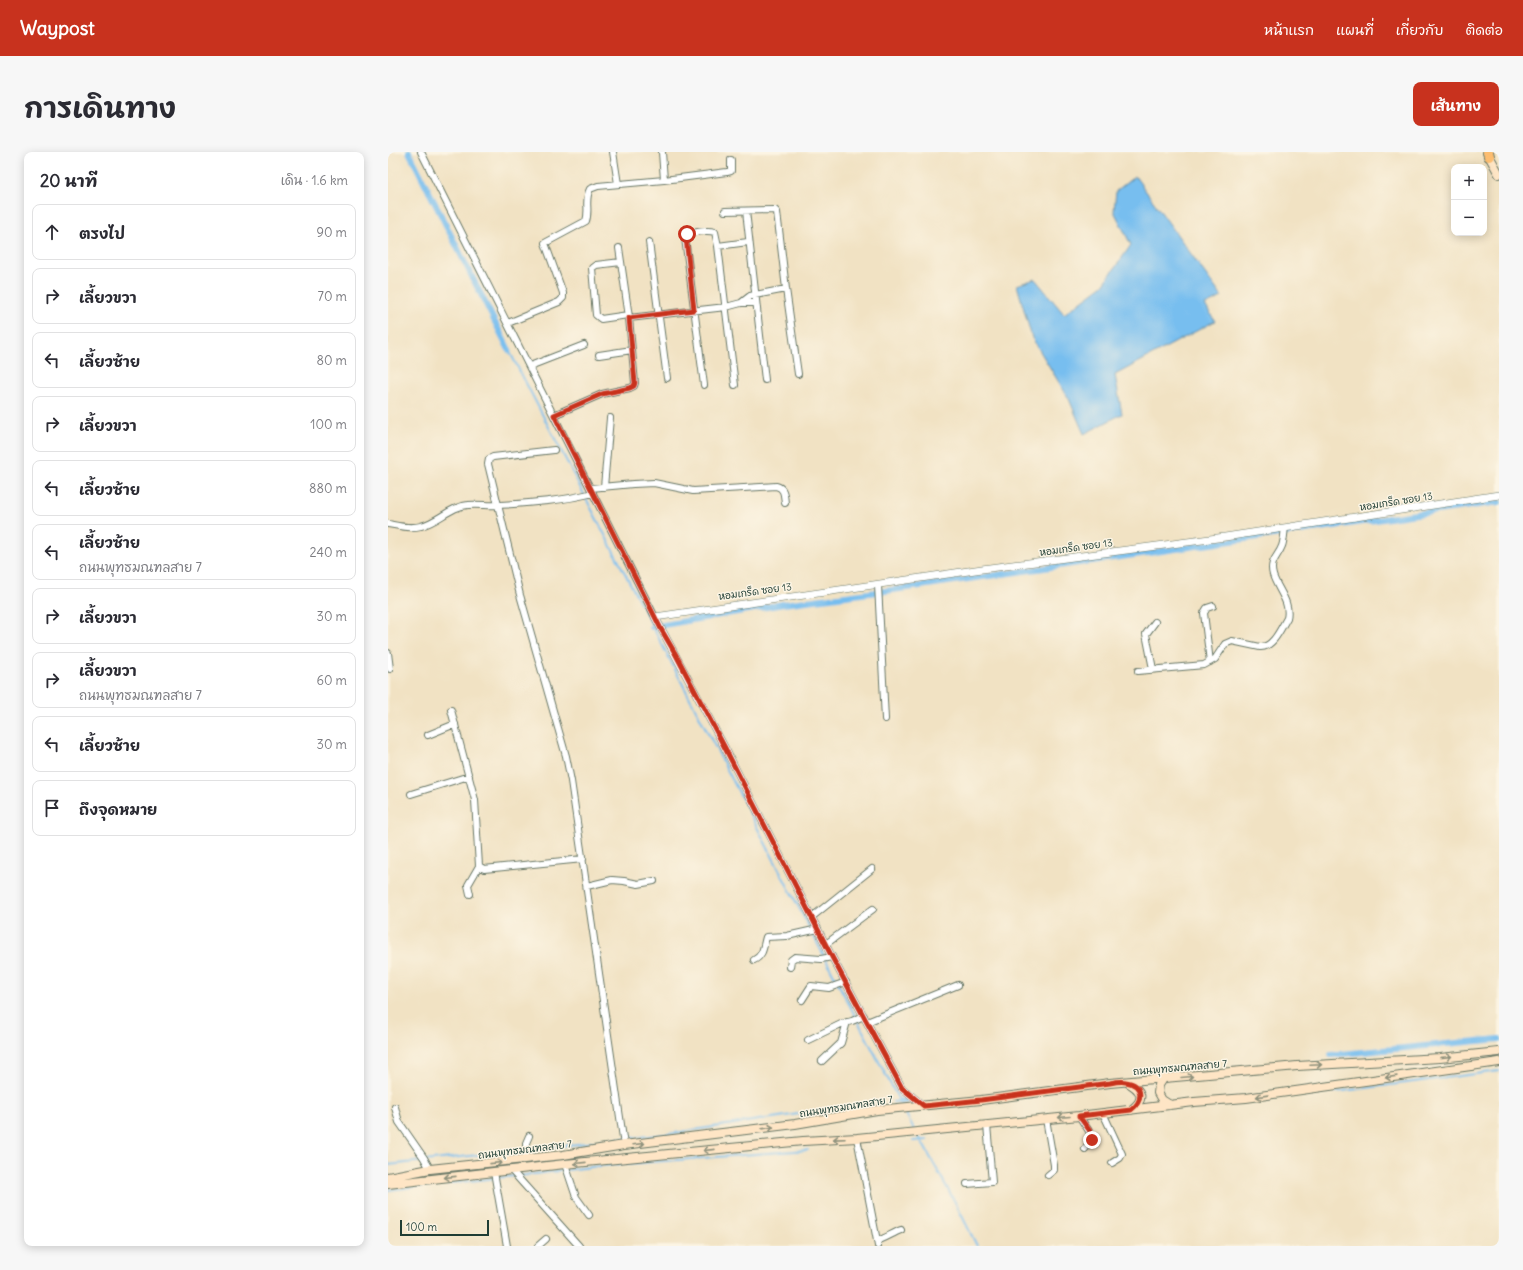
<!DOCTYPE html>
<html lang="th">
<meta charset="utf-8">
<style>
body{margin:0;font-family:Delius,"Playpen Sans Thai",sans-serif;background:#f7f7f7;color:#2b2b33}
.controls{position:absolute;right:12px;top:12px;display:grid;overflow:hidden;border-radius:8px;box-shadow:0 2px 10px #0003}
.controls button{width:36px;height:36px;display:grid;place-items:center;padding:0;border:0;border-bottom:1px solid #e1e1e2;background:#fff;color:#2b2b33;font:20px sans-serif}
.scale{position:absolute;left:12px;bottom:10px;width:89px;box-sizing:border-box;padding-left:4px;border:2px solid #1f3d34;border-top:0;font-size:11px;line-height:14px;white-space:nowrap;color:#1f3d34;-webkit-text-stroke:3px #fcf5e5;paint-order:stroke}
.stop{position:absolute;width:12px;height:12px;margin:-9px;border:3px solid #c8321e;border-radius:50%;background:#fff}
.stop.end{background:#c8321e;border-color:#fff;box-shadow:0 1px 4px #0008}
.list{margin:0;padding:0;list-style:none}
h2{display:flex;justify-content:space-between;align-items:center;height:52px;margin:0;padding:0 16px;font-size:17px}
h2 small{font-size:13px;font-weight:400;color:#7c7c81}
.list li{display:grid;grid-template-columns:26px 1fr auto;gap:12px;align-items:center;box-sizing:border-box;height:56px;margin:0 8px 8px;padding:0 8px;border:1px solid #e1e1e2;border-radius:8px}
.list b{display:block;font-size:15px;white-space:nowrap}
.list p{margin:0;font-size:13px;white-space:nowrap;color:#7c7c81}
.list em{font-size:13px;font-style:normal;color:#7c7c81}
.icon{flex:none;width:22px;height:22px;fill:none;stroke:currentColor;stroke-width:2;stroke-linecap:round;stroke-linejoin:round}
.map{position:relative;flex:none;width:1111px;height:1094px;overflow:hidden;border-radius:8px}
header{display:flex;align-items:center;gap:24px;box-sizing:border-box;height:56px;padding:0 20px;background:#c8321e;color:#fff}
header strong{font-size:19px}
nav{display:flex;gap:22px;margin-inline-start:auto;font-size:14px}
.intro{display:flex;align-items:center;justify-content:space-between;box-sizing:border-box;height:96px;padding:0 24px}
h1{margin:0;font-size:28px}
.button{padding:10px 18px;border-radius:8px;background:#c8321e;color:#fff;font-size:14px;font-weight:700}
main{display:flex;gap:24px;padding:0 24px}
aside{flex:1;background:#fff;border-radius:8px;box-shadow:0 2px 10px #0003}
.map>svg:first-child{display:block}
.water{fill:#77beef;stroke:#4b7e92}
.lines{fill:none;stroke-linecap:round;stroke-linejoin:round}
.stream{stroke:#77beef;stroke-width:2}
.canal{stroke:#77beef;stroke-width:6}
.minor-casing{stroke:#687766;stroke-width:8}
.tertiary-casing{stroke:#687766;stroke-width:8}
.secondary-casing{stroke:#687766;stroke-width:10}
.trunk-casing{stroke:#687766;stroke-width:12}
.minor{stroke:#fff;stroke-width:6}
.tertiary{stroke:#fff;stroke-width:7}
.secondary{stroke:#fee5c5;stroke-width:8}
.trunk{stroke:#fcbd6f;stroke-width:10}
.oneway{stroke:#8e917c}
.route{stroke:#c8321e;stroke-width:5}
.labels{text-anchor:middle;stroke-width:3;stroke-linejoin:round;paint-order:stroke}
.street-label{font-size:10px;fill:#1f3d34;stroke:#fcf5e5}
</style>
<header>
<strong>Waypost</strong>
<nav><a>หน้าแรก</a><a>แผนที่</a><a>เกี่ยวกับ</a><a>ติดต่อ</a></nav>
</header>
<div class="intro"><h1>การเดินทาง</h1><a class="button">เส้นทาง</a></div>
<main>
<aside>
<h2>20 นาที<small>เดิน · 1.6 km</small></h2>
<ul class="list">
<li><svg class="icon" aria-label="ahead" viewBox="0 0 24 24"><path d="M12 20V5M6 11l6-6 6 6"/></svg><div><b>ตรงไป</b></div><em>90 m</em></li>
<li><svg class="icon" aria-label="right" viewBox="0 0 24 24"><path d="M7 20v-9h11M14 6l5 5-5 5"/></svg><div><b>เลี้ยวขวา</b></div><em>70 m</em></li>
<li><svg class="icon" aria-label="left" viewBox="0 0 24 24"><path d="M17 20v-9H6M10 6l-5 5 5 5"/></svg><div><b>เลี้ยวซ้าย</b></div><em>80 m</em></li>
<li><svg class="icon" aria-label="right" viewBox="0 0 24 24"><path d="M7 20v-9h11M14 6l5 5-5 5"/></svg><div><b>เลี้ยวขวา</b></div><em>100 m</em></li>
<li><svg class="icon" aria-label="left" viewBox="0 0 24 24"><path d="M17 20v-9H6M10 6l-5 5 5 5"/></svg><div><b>เลี้ยวซ้าย</b></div><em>880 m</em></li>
<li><svg class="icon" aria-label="left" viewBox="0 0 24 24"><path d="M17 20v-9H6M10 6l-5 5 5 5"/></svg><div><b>เลี้ยวซ้าย</b><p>ถนนพุทธมณฑลสาย 7</p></div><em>240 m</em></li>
<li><svg class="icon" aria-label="right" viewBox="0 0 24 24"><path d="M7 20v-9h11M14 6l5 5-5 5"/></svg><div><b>เลี้ยวขวา</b></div><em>30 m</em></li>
<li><svg class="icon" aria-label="right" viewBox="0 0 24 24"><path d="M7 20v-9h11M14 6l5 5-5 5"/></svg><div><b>เลี้ยวขวา</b><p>ถนนพุทธมณฑลสาย 7</p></div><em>60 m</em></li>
<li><svg class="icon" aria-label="left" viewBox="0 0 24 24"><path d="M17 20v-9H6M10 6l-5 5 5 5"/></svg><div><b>เลี้ยวซ้าย</b></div><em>30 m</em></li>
<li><svg class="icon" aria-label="arrive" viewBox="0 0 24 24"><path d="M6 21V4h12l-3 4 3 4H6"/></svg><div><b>ถึงจุดหมาย</b></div></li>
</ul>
</aside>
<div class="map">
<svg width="1111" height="1094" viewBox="0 0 1111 1094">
<rect width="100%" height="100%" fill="#fcf5e5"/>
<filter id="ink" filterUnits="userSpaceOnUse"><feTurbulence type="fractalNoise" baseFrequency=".025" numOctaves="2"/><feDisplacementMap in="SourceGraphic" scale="8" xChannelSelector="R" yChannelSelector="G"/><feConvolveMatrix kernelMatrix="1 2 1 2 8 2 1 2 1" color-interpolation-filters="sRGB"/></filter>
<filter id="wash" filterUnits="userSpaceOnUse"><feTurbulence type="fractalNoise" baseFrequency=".012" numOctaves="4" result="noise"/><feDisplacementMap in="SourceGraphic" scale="16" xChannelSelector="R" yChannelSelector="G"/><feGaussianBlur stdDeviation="0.9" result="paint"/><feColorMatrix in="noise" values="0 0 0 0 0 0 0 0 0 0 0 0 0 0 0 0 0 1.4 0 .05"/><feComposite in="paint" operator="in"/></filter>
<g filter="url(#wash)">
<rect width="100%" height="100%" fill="#f1e2c3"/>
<path class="water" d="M747,24L834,145L817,153L827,169L727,223L734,262L696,282L681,247L644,186L629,133L647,127L676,162L715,133L743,93L726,59L728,39Z"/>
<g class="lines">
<path class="stream" d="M114,185L422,777
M424,781L514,954
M947,940L1111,919
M505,950L512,949
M516,958L527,979
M530,983L568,1052L589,1094
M525,989L539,988
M0,1013L280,982L417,961
M130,1024L211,1014L420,998
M0,1038L126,1024"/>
<path class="canal" d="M21,0L121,198
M264,475L395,452L505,438L1111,350
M943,903L1111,887
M512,949H518"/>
</g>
</g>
<g filter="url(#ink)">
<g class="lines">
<defs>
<path id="minor" d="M33,0L267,465
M225,0L230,32
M274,0L276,28
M337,59L387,58L389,60L398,137L410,222
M358,59L377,228
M261,90L279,226
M330,94L347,233
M231,96L241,165
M233,110L208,113L204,116L208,163L213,167L240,163
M353,151L362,144L398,137
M120,171L171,150L175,146V141L157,91L198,69C202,58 196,48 202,37L210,34L276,28L339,20L343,19V8
M211,203L244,198
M142,214L196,193
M316,233L297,86C301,79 320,78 327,80L330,94L360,90
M166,263L214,242L242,236L246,234L247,231L241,166L338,155L353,151H368
M166,298L105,305L101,307L100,312L132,443L178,604L183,629L236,993
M216,335L222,266
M203,336L245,332L266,331L305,339L388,334C397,336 396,344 397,351
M0,372C11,374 22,377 33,374C50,370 63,354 80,353C91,352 101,354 111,353C142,351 175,349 205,341
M490,433L497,567
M0,501L2,517
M822,510L816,461L819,456L825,454
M765,517L758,482L767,470
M750,519L816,513L827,507L837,492L844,489L872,495C885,496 893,476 899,466C903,450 889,437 885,423C881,409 890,405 894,394C896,389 896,381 897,376
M63,558L87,648L91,714L96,717L195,707
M40,583L67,572
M23,642L81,624
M199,734L224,728L236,729L250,732L266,729
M82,742L80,733L91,714
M424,765L484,717
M438,792L485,757
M366,808C376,803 375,795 378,785L399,784L430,777
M402,815L403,808L407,805L433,807L444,805
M414,848L423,834L441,836L458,830
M479,870L570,833
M420,888L453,872L464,869L476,864
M434,909L453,891L459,870
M7,955L11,970L36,1006L42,1017
M715,961L734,1002L732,1006L724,1011
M691,964L701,979L704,988L697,997
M658,967L666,1013V1018L660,1023
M469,986L490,1094
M138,1007V991L141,984
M177,1012L188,1045L201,1063
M123,1018L191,1094
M106,1020L119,1094
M579,1032L604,1030L599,973
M489,1089C498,1086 505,1081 513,1078
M150,1094L158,1087"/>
<path id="tertiary" d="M536,954L514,936L444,805L337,596L267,465L594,417L837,385L1111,343"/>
<path id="secondary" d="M1099,0L1111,22
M775,927L771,933L770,941L774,948L782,953
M739,930C754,938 758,947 743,958
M0,1025L42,1017L175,1003L236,993L407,972L489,958L593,948L722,931L909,914L1052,906L1111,900
M0,1032L177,1012L415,989L469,986L691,964L806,950L858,946L1111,910"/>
<path id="trunk" d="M1100,0L1101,4"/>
</defs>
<use href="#minor" class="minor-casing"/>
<use href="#tertiary" class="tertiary-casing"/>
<use href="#secondary" class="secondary-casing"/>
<use href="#trunk" class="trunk-casing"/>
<use href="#minor" class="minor"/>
<use href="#tertiary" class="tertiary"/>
<use href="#secondary" class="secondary"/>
<use href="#trunk" class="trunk"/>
</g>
<defs><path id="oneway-shaft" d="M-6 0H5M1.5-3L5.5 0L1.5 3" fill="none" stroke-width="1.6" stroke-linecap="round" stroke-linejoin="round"/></defs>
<g class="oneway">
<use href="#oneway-shaft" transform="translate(1058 905) rotate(-6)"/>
<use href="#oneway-shaft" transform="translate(928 913) rotate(-3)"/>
<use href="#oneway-shaft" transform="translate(799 925) rotate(-5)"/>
<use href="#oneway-shaft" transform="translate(1003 925) rotate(172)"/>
<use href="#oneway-shaft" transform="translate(874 944) rotate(172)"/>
<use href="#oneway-shaft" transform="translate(676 965) rotate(175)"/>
<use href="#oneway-shaft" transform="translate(380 976) rotate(-8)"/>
<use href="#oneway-shaft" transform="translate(451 987) rotate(178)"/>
<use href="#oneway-shaft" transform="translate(251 992) rotate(-7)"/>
<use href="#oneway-shaft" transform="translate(321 998) rotate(174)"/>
<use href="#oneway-shaft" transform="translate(108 1011) rotate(-6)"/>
<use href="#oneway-shaft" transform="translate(192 1011) rotate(174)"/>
<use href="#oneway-shaft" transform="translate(62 1025) rotate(174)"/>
</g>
</g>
<g class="lines" filter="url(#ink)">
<path class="route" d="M299,82L298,86L306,158L241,166L247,231L246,234L242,236L214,242L166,263L273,477L287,501L337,596L444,805L514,936L536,954L593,948L722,931C727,930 734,929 738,930C756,933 755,949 743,958L691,964L702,979L704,988"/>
</g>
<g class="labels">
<g class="street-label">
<text transform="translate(1008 349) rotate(-9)" y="4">หอมเกร็ด ซอย 13</text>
<text transform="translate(688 395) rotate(-8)" y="4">หอมเกร็ด ซอย 13</text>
<text transform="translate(367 439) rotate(-8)" y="4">หอมเกร็ด ซอย 13</text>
<text transform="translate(792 915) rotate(-5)" y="4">ถนนพุทธมณฑลสาย 7</text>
<text transform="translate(458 954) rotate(-9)" y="4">ถนนพุทธมณฑลสาย 7</text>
<text transform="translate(137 997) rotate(-7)" y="4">ถนนพุทธมณฑลสาย 7</text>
</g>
</g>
</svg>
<div class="controls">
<button>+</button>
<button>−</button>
</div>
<div class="scale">100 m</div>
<div class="stop" style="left:299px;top:82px"></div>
<div class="stop end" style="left:704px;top:988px"></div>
</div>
</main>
